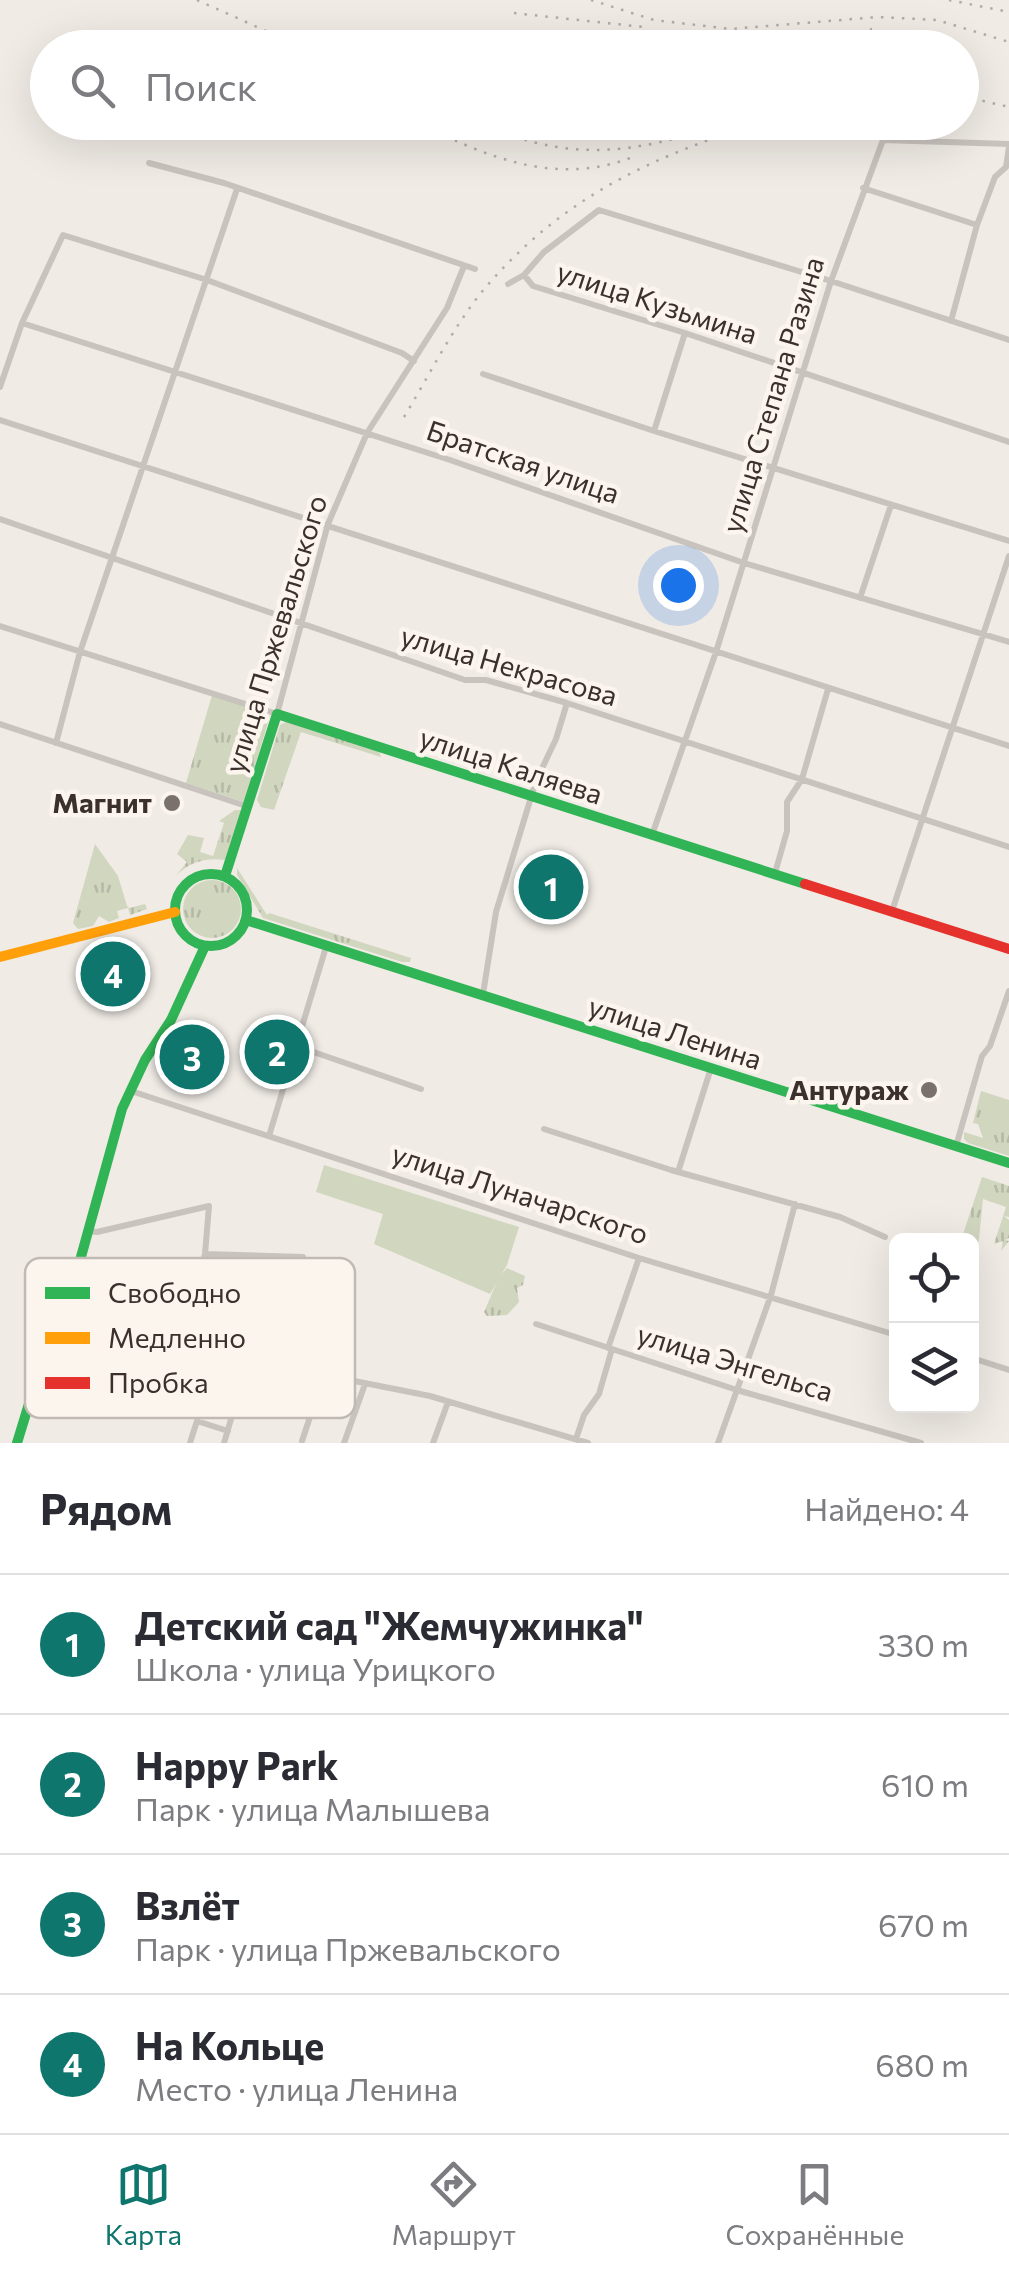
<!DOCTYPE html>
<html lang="ru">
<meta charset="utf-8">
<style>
body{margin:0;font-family:Commissioner,sans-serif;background:#f7f7f7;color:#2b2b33}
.controls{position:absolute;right:30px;bottom:30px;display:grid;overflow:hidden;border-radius:15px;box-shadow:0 10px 40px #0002}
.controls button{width:90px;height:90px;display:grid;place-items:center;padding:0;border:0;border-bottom:2px solid #e1e1e2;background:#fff;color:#2b2b33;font:50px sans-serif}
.you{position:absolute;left:678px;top:585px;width:35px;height:35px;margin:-25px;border:8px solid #fff;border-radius:50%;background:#1a73e8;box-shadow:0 0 0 15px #1a73e833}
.badge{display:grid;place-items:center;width:65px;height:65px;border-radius:50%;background:#0f766e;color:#fff;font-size:32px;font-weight:700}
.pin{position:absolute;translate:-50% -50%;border:5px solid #fff;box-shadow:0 2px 10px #0006}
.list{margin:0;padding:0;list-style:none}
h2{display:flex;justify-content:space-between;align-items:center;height:130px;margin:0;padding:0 40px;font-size:42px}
h2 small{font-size:32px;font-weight:400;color:#7c7c81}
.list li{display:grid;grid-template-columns:65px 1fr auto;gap:30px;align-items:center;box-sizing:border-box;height:140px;padding:0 40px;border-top:2px solid #e1e1e2}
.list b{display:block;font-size:38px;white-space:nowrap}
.list p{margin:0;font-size:32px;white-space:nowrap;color:#7c7c81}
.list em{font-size:32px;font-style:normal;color:#7c7c81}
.icon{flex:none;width:55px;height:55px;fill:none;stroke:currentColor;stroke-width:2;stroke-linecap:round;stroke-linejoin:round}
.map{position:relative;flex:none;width:1009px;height:1443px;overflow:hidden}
.search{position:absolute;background:#fff;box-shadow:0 10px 40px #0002;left:30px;right:30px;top:30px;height:110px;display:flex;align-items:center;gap:25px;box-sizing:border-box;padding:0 35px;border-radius:55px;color:#7c7c81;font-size:38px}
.sheet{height:690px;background:#fff}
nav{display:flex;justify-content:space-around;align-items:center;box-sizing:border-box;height:140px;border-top:2px solid #e1e1e2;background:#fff;font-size:28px;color:#7c7c81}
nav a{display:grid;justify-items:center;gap:5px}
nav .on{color:#0f766e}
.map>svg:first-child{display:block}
.grass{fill:url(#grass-tufts)}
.pitch{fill:#d1d6bf}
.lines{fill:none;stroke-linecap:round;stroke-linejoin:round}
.street{stroke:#c9c3be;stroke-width:6}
.fast{stroke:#30b455;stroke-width:10}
.slow{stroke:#ff9f0a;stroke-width:10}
.jam{stroke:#e5322d;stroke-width:10}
.rail{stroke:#b1aca8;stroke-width:2.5;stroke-dasharray:2.5 8;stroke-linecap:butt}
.poi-dot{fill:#7a716c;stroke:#fbf5ee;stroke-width:4}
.labels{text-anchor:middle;stroke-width:9;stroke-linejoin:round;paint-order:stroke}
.street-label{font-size:28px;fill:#3b302b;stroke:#fbf5ee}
.poi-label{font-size:28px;font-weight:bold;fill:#3b302b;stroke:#fbf5ee;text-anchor:end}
.key{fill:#fbf5ee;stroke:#c1bab4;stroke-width:2.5}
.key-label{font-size:28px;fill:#3b302b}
</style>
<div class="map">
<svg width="1009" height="1443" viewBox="0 0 1009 1443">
<defs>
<pattern id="grass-tufts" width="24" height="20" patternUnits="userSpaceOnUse" patternTransform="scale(2.5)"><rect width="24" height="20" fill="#d1d6bf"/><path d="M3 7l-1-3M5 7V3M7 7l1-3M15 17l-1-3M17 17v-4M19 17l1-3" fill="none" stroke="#b4b8a4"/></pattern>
</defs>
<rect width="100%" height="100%" fill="#f0ebe5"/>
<path class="grass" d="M213,692L270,716L244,802L186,783Z
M288,721L379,751L381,757L301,732L274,810L261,807L257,800L280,725Z
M235,810H242L226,860C206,857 188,862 175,877L187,862L177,854L188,835L204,838L200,852L213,856L224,823L219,821Z
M95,844L118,876L127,906L129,908L145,904L147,909L130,915L128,908L117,911L119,918L109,922L99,916L93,926L78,929L73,923Z
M237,868L267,915L269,913L411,958L410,962H402L263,918L237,875Z
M183 909a29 29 0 1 1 58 0a29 29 0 1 1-58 0Z
M981,1091L1009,1100V1156L968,1143L964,1139V1132L983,1138L978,1124L973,1123Z
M982,1177L1009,1186V1217L1004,1216L1009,1220V1238L1005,1240L1009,1241L1001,1251L1003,1241L994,1244L1006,1207L983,1199L979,1239L972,1262V1240H961Z
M507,1268L525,1276L523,1285L517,1288L519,1302L507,1315L487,1316L484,1312L499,1277Z"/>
<path class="pitch" d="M324,1165L519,1227L507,1265L490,1294L374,1244L383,1214L316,1192Z"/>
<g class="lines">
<path class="street" d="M149,163L224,183L475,269
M863,188L977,225
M524,275L533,286L685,333L1009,442
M508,284L524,275L544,252L599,210L831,281L1009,340
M951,321L977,225L995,177L1006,167L1009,147
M22,323L450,460L744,563L1009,642
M483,374L654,431L1009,541
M0,387L22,323L63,235L207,280L402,353L414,361
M0,420L1009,746
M654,431L685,333
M0,519L465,680H486L567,703L1009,847
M860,598L891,505
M0,626L277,714L328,524L367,433L447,308L464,266
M0,724L246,806
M56,743L80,652L237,189
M652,835L716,652L831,281L883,140L1009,144
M775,873L787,831V802L802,779L828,689
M892,911L1009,556
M483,994L496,912L536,781L556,739L567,703
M296,1046L421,1089
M131,1091L639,1258L896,1335
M544,1129L671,1170L840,1217L885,1237
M269,1136L326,947
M956,1146L982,1056L990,1046L1009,991
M678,1172L711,1068
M88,1231L97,1232L209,1206L205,1254
M72,1293L99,1305L250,1354L324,1375L430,1396L588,1443
M536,1324L737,1390L921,1443
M182,1332L205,1254L303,1257
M608,1348L639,1258
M972,1358L1009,1370
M128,1370L145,1320
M197,1421L209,1375
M576,1439L584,1415L599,1394L612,1349
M302,1441L324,1375
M190,1443L197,1421L228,1431
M224,1443L250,1354
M344,1443L365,1384
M433,1443L448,1402
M718,1443L771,1295L795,1204"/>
<path class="fast" d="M175 910a36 36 0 1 1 72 0a36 36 0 1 1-72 0Z
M225,876L277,714L805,884
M246,920L1009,1163
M17,1443L54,1322L71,1293L122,1109L145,1060L171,1020L205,946"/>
<path class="slow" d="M0,957L175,912"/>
<path class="jam" d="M805,884L1009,949"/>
<path class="rail" d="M197,0L304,48
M591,0L654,20L730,29L878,17L937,20L1009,42
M949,0L1009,12
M514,13L643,27
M424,34L456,48
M627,35L727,40
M734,48L782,35
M799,48L872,29
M962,96L1009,107
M417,122C486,157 556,187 633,157
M475,122C553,155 607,158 688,135
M404,417C432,371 456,320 492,280C569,194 653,157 761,122"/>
</g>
<g class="poi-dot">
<circle cx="172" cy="803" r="10"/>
<circle cx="929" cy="1090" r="10"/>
</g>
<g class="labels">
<g class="street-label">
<text transform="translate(657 303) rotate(18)" y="10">улица Кузьмина</text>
<text transform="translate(773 395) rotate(-73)" y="10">улица Степана Разина</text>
<text transform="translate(523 462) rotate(19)" y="10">Братская улица</text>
<text transform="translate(276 634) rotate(-73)" y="10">улица Пржевальского</text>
<text transform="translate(509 666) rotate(16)" y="10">улица Некрасова</text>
<text transform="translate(511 766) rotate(18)" y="10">улица Каляева</text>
<text transform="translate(675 1033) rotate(18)" y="10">улица Ленина</text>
<text transform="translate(520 1194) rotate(18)" y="10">улица Луначарского</text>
<text transform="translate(735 1363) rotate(17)" y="10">улица Энгельса</text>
</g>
<g class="poi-label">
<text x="152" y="813">Магнит</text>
<text x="909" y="1100">Антураж</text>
</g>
</g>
<rect x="25" y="1258" width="330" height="160" rx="15" class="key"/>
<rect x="45" y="1287" width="45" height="12" fill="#30b455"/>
<rect x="45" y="1332" width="45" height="12" fill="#ff9f0a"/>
<rect x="45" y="1377" width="45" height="12" fill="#e5322d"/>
<g class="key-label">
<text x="108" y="1303">Свободно</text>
<text x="108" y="1348">Медленно</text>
<text x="108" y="1393">Пробка</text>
</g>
</svg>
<div class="controls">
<button><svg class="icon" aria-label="locate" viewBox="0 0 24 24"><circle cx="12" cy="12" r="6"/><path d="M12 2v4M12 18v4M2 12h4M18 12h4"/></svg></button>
<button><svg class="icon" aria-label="layers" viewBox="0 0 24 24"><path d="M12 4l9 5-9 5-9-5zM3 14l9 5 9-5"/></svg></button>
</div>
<div class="you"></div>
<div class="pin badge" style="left:551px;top:887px">1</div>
<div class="pin badge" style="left:277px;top:1052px">2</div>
<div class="pin badge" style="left:192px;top:1057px">3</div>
<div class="pin badge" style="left:113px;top:974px">4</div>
<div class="search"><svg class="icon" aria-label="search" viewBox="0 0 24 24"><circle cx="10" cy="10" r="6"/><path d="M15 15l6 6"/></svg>Поиск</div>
</div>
<section class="sheet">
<h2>Рядом<small>Найдено: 4</small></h2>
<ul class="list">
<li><span class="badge">1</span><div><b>Детский сад &quot;Жемчужинка&quot;</b><p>Школа · улица Урицкого</p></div><em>330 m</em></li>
<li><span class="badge">2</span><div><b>Happy Park</b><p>Парк · улица Малышева</p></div><em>610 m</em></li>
<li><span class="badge">3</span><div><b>Взлёт</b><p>Парк · улица Пржевальского</p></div><em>670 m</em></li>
<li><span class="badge">4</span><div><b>На Кольце</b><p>Место · улица Ленина</p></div><em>680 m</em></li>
</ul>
</section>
<nav>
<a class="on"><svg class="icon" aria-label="map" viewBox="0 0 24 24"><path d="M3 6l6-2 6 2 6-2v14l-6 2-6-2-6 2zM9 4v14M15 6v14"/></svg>Карта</a>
<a><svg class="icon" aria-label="directions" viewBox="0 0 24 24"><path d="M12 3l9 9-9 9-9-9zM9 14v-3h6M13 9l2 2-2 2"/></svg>Маршрут</a>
<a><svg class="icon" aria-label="saved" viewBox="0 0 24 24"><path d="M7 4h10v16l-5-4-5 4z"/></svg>Сохранённые</a>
</nav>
